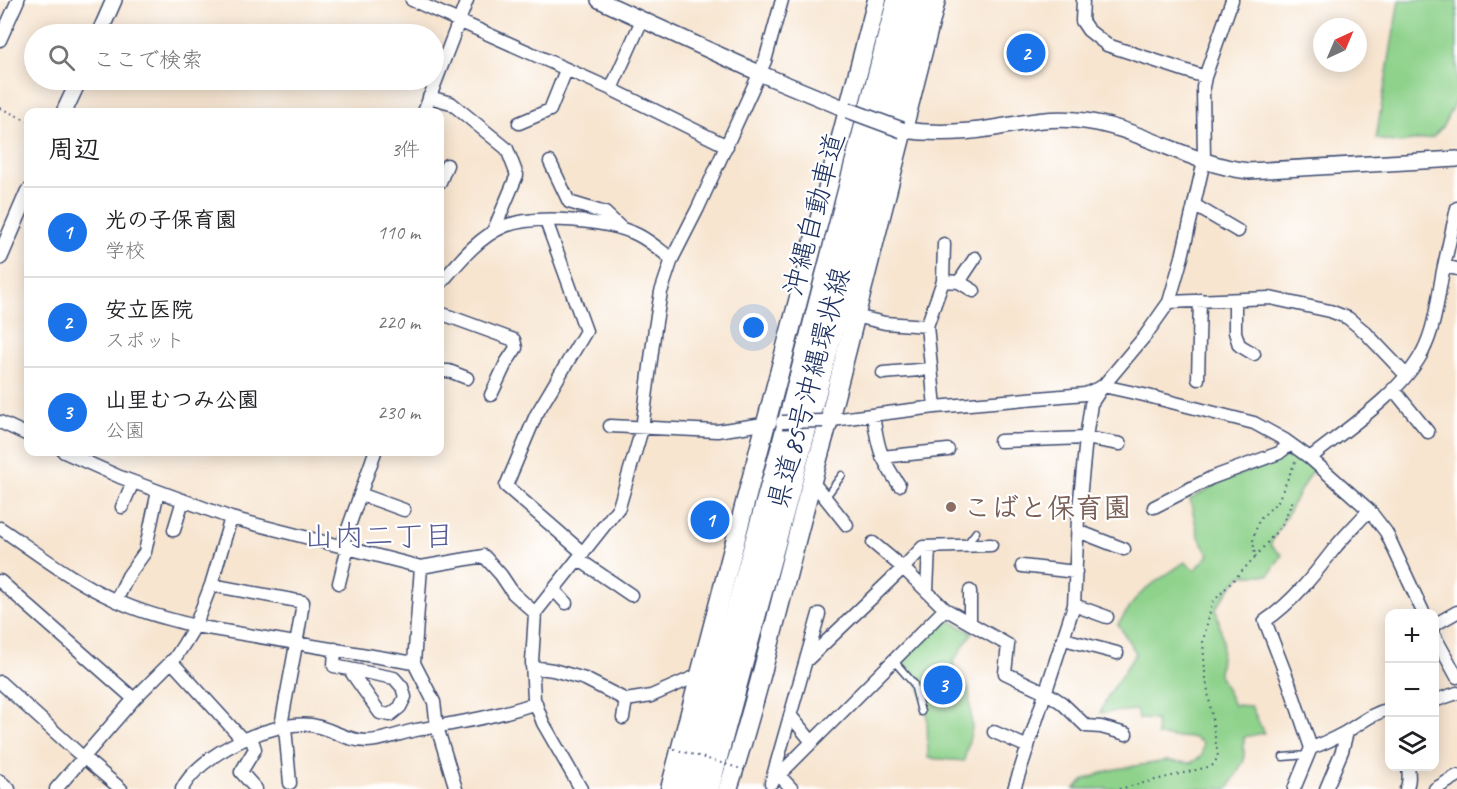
<!DOCTYPE html>
<html lang="ja">
<meta charset="utf-8">
<style>
body{margin:0;font-family:Caveat,"Klee One",sans-serif;background:#f2f2f2;color:#202124}
.controls{position:absolute;right:18px;bottom:18px;display:grid;overflow:hidden;border-radius:12px;box-shadow:0 3px 15px #0003}
.controls button{width:54px;height:54px;display:grid;place-items:center;padding:0;border:0;border-bottom:2px solid #e0e0e0;background:#fff;color:#202124;font:30px sans-serif}
.compass{position:absolute;left:1313px;top:18px;width:54px;height:54px;border-radius:50%;background:#fff;box-shadow:0 3px 15px #0003;rotate:44deg}
.you{position:absolute;left:754px;top:328px;width:21px;height:21px;margin:-15px;border:4px solid #fff;border-radius:50%;background:#1a73e8;box-shadow:0 0 0 9px #1a73e833}
.badge{display:grid;place-items:center;width:39px;height:39px;border-radius:50%;background:#1a73e8;color:#fff;font-size:20px;font-weight:700}
.pin{position:absolute;translate:-50% -50%;border:3px solid #fff;box-shadow:0 2px 6px #0006}
.list{margin:0;padding:0;list-style:none}
h2{display:flex;justify-content:space-between;align-items:center;height:78px;margin:0;padding:0 24px;font-size:26px}
h2 small{font-size:20px;font-weight:400;color:#757577}
.list li{display:grid;grid-template-columns:39px 1fr auto;gap:18px;align-items:center;box-sizing:border-box;height:90px;padding:0 24px;border-top:2px solid #e0e0e0}
.list b{display:block;font-size:22px;white-space:nowrap}
.list p{margin:0;font-size:20px;white-space:nowrap;color:#757577}
.list em{font-size:20px;font-style:normal;color:#757577}
.icon{flex:none;width:33px;height:33px;fill:none;stroke:currentColor;stroke-width:2;stroke-linecap:round;stroke-linejoin:round}
.map{position:relative;flex:none;width:1457px;height:789px;overflow:hidden}
.search{position:absolute;background:#fff;box-shadow:0 3px 15px #0003;left:24px;top:24px;width:420px;height:66px;display:flex;align-items:center;gap:15px;box-sizing:border-box;padding:0 21px;border-radius:33px;color:#757577;font-size:22px}
.panel{position:absolute;background:#fff;box-shadow:0 3px 15px #0003;left:24px;top:108px;width:420px;height:348px;border-radius:12px}
.map>svg:first-child{display:block}
.green{fill:#8ed28b;stroke:#548074;stroke-width:1.5}
.lines{fill:none;stroke-linecap:round;stroke-linejoin:round}
.service-casing{stroke:#3c4a6f;stroke-width:9}
.minor-casing{stroke:#3c4a6f;stroke-width:15}
.tertiary-casing{stroke:#3c4a6f;stroke-width:18}
.primary-casing{stroke:#3c4a6f;stroke-width:21}
.motorway-casing{stroke:#3c4a6f;stroke-width:24}
.path{stroke:#3c4a6f;stroke-width:2;stroke-dasharray:1.5 4.5;stroke-linecap:butt}
.service{stroke:#fff;stroke-width:6}
.minor{stroke:#fff;stroke-width:12}
.tertiary{stroke:#fff;stroke-width:15}
.primary{stroke:#fff;stroke-width:18}
.motorway{stroke:#fff;stroke-width:21}
.minor-bridge-casing{stroke:#3c4a6f;stroke-width:15;stroke-linecap:butt}
.tertiary-bridge-casing{stroke:#3c4a6f;stroke-width:18;stroke-linecap:butt}
.path-bridge{stroke:#3c4a6f;stroke-width:2;stroke-dasharray:1.5 4.5;stroke-linecap:butt}
.minor-bridge{stroke:#fff;stroke-width:12}
.tertiary-bridge{stroke:#fff;stroke-width:15}
.education-dot{fill:#8d6e63;stroke:#fff;stroke-width:2}
.labels{text-anchor:middle;stroke-width:4.5;stroke-linejoin:round;paint-order:stroke}
.street-label{font-size:28px;fill:#1b2f5e;stroke:#fff}
.education-label{font-size:28px;font-weight:bold;fill:#785e54;stroke:#fff;text-anchor:start}
.neighbourhood-label{font-size:30px;fill:#575c94;stroke:#fff}
</style>
<div class="map">
<svg width="1457" height="789" viewBox="0 0 1457 789">
<rect width="100%" height="100%" fill="#fff"/>
<filter id="ink" filterUnits="userSpaceOnUse"><feTurbulence type="fractalNoise" baseFrequency=".0167" numOctaves="2"/><feDisplacementMap in="SourceGraphic" scale="12" xChannelSelector="R" yChannelSelector="G"/><feConvolveMatrix kernelMatrix="1 2 1 2 8 2 1 2 1" color-interpolation-filters="sRGB"/></filter>
<filter id="wash" filterUnits="userSpaceOnUse"><feTurbulence type="fractalNoise" baseFrequency=".008" numOctaves="4" result="noise"/><feDisplacementMap in="SourceGraphic" scale="24" xChannelSelector="R" yChannelSelector="G"/><feGaussianBlur stdDeviation="1.35" result="paint"/><feColorMatrix in="noise" values="0 0 0 0 0 0 0 0 0 0 0 0 0 0 0 0 0 1.4 0 .05"/><feComposite in="paint" operator="in"/></filter>
<g filter="url(#wash)">
<rect width="100%" height="100%" fill="#f7e5d0"/>
<path class="green" d="M1399,0H1457V97L1443,126L1432,138L1399,143L1376,139Z
M1295,446L1318,465L1309,475L1270,545L1282,555L1269,575H1242L1230,588L1216,608L1223,641L1219,674L1234,705L1251,706L1264,733L1244,737V760L1228,789H1074L1084,780L1110,770L1166,761L1191,763L1202,756L1203,743L1195,738L1157,736L1156,720L1139,719L1136,710L1100,713L1108,696L1136,653L1118,624L1137,597L1151,585L1185,562L1195,570L1209,555L1198,535L1190,499C1205,491 1221,481 1237,475C1259,467 1279,466 1295,446Z
M940,615L972,633L953,662L957,673L969,690L972,729L964,761L928,758L927,712L918,681L902,660Z"/>
</g>
<g filter="url(#ink)">
<g class="lines">
<defs>
<path id="service" d="M825,498L842,475
M966,545L976,532
M894,661L914,684L921,712
M1283,757L1307,755"/>
<path id="minor" d="M412,0L611,89L727,146
M1083,0L1082,21L1088,30L1107,45L1205,77
M0,40L18,0
M611,89L642,20
M429,97L451,103L507,149L517,175L493,232
M424,112L467,0
M519,123L550,110L566,70
M550,162L569,202L605,213L621,228
M440,182L447,165
M1194,205L1238,231
M1457,208L1444,266L1457,269
M546,221L586,331L536,415L506,486L583,553
M943,281L959,282L975,258
M959,282L974,291
M440,284C458,263 478,237 505,226C536,214 608,220 638,235C650,241 661,251 672,259
M1235,300V332L1239,345L1254,354
M1169,302L1270,298L1330,311L1348,318L1365,332L1406,375
M440,313L514,340L516,348L506,363L491,395
M855,316L885,323L927,326
M440,371H449L467,378
M883,373L931,369
M1198,379L1200,300
M1393,389L1428,432
M935,407L927,326L943,281L944,244
M873,415C878,448 880,457 899,485
M824,421L935,407L1085,394L1103,386L1144,395L1254,423L1285,440L1310,458L1369,510L1386,532L1424,614
M0,422L28,435
M610,426L717,431L770,423
M1000,441L1086,438L1120,444
M64,452L120,477L231,518L421,567L484,556L501,575L513,593L535,613
M882,457L948,450
M1310,458C1345,430 1403,392 1423,351C1436,326 1438,294 1444,266
M811,480L847,525
M360,494L404,510
M122,507L133,482
M1154,507L1211,478L1279,453L1290,444
M0,528C37,553 74,582 115,600C140,612 168,619 195,626L414,663L421,567
M174,530L183,500
M1078,531L1124,549
M873,543L903,568L945,609L1008,645L1005,673L1047,693L1062,703L1086,726L1101,727L1126,734
M342,546L375,452
M578,559L631,595
M1022,566L1076,572
M0,581L134,699
M339,583L348,547
M211,585L303,602C297,644 288,685 281,726
M554,590L566,603
M927,591L929,547
M116,601L128,576L145,552L158,491
M1074,605L1107,617
M819,614L771,783L945,609
M970,623V591
M1434,625L1457,612
M1434,635L1457,677
M1064,639L1117,653
M335,649L334,666L394,678L402,687L405,697L400,707L390,715L380,713L349,669
M171,661L243,740
M806,661L903,568L923,547L991,545
M414,663L434,702L437,727L456,789
M532,667L553,670L585,679L626,700L651,696L701,674
M0,682L77,752L121,789
M1434,701L1457,693
M790,715L812,742
M623,718L626,700
M285,727L290,783
M994,732L1028,747
M251,737L255,749L241,772L256,789
M1311,748L1289,683L1265,621C1293,602 1314,575 1334,549C1345,535 1358,523 1369,510
M779,775L792,789
M0,781L9,789
M56,789L134,699L175,658L184,644L195,626L211,585L231,518
M182,789C199,754 272,720 311,725C331,728 346,741 367,741C383,741 400,733 416,730C457,723 496,717 536,703
M581,789L543,723L534,699L532,662L535,613L619,507L642,429L655,328L661,292L672,259L698,208L765,61L782,0
M1014,789L1074,605L1078,519L1086,438L1091,404L1103,386L1145,336L1169,302L1182,257L1204,161L1203,87L1205,77L1232,0
M1294,789L1311,748C1323,744 1335,738 1346,732C1361,723 1372,713 1390,709
M1326,789L1342,751L1347,732
M1406,789C1410,782 1409,774 1408,766
M1435,789L1457,776"/>
<path id="tertiary" d="M599,0L759,73L848,110
M99,34L114,0
M64,112L79,80
M902,130C933,134 964,133 994,128C1022,123 1048,117 1076,120C1137,125 1187,164 1248,171L1457,159
M0,257L28,192"/>
<path id="primary" d="M670,789L877,0
M728,789C767,668 793,542 829,420L936,0"/>
<path id="motorway" d="M687,789L782,447L898,0
M708,789L859,231L918,0"/>
</defs>
<use href="#service" class="service-casing"/>
<use href="#minor" class="minor-casing"/>
<use href="#tertiary" class="tertiary-casing"/>
<use href="#primary" class="primary-casing"/>
<use href="#motorway" class="motorway-casing"/>
<path class="path" d="M0,108L28,121
M1255,557L1282,525L1293,500
M1119,789L1212,766L1218,757L1205,672L1203,641L1212,603L1255,557L1253,539L1259,520L1278,501L1295,462"/>
<use href="#service" class="service"/>
<use href="#minor" class="minor"/>
<use href="#tertiary" class="tertiary"/>
<use href="#primary" class="primary"/>
<use href="#motorway" class="motorway"/>
<defs>
<path id="minor-bridge" d="M782,422L823,421"/>
<path id="tertiary-bridge" d="M848,110L902,130"/>
</defs>
<use href="#minor-bridge" class="minor-bridge-casing"/>
<use href="#tertiary-bridge" class="tertiary-bridge-casing"/>
<path class="path-bridge" d="M674,749L745,770"/>
<use href="#minor-bridge" class="minor-bridge"/>
<use href="#tertiary-bridge" class="tertiary-bridge"/>
</g>
</g>
<circle class="education-dot" cx="951" cy="507" r="6"/>
<g class="labels">
<g class="street-label">
<text transform="translate(813 214) rotate(-75)" y="10">沖縄自動車道</text>
<text transform="translate(808 388) rotate(-75)" y="10">県道85号沖縄環状線</text>
</g>
<g class="education-label">
<text x="963" y="517">こばと保育園</text>
</g>
<g class="neighbourhood-label">
<text x="379" y="546">山内二丁目</text>
</g>
</g>
</svg>
<div class="controls">
<button>+</button>
<button>−</button>
<button><svg class="icon" aria-label="layers" viewBox="0 0 24 24"><path d="M12 4l9 5-9 5-9-5zM3 14l9 5 9-5"/></svg></button>
</div>
<svg class="compass" viewBox="-18 -18 36 36"><path d="M0-13l5 13h-10z" fill="#e53935"/><path d="M0 13l5-13h-10z" fill="#757577"/></svg>
<div class="you"></div>
<div class="pin badge" style="left:710px;top:520px">1</div>
<div class="pin badge" style="left:1026px;top:53px">2</div>
<div class="pin badge" style="left:943px;top:685px">3</div>
<div class="search"><svg class="icon" aria-label="search" viewBox="0 0 24 24"><circle cx="10" cy="10" r="6"/><path d="M15 15l6 6"/></svg>ここで検索</div>
<section class="panel">
<h2>周辺<small>3件</small></h2>
<ul class="list">
<li><span class="badge">1</span><div><b>光の子保育園</b><p>学校</p></div><em>110 m</em></li>
<li><span class="badge">2</span><div><b>安立医院</b><p>スポット</p></div><em>220 m</em></li>
<li><span class="badge">3</span><div><b>山里むつみ公園</b><p>公園</p></div><em>230 m</em></li>
</ul>
</section>
</div>
